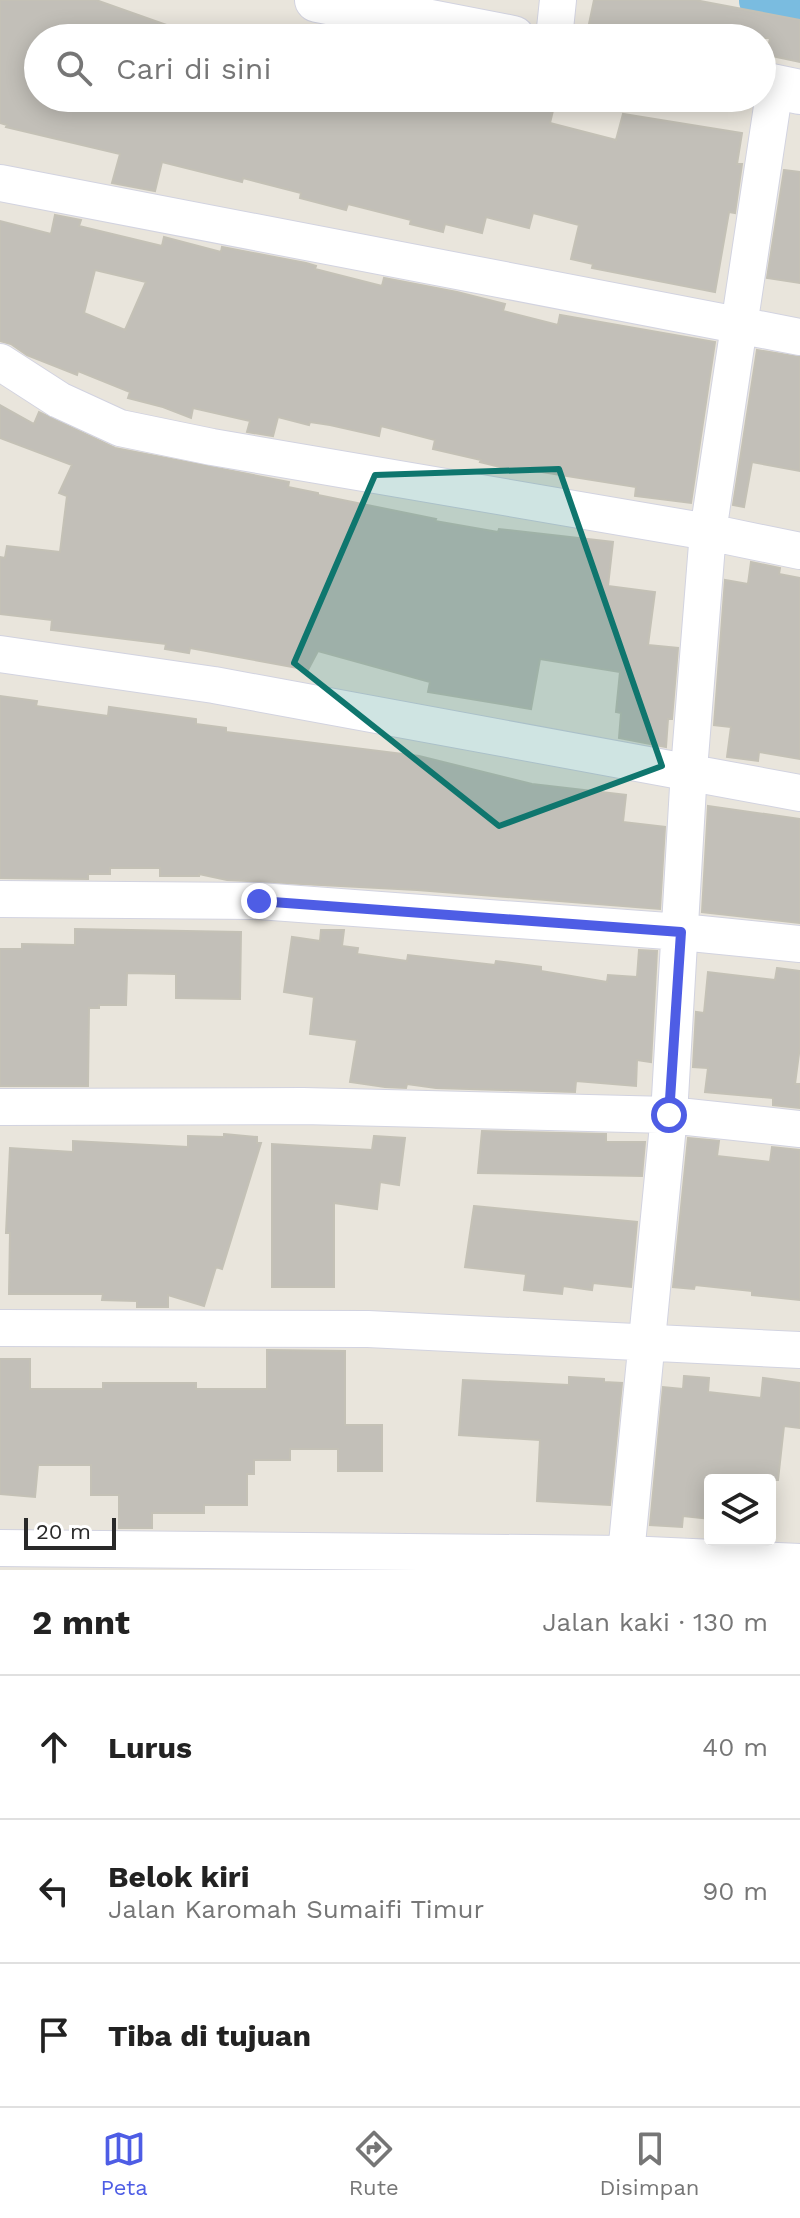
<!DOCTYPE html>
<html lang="id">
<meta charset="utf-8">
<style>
body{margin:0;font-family:"Work Sans",sans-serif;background:#f2f2f2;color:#222}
.controls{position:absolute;right:24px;bottom:24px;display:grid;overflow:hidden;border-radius:8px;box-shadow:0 4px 20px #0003}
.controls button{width:72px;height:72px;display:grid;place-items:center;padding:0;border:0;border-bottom:2px solid #e0e0e0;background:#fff;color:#222;font:40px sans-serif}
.scale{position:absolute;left:24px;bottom:20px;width:92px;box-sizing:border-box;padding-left:8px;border:4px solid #292929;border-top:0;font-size:22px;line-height:28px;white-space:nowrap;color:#292929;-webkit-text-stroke:6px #fff;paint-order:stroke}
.stop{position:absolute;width:24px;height:24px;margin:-18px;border:6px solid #4e5de5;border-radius:50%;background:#fff}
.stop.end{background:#4e5de5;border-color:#fff;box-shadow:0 2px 8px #0008}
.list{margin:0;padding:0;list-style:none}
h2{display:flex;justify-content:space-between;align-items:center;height:104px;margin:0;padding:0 32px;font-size:34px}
h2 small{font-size:26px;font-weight:400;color:#767676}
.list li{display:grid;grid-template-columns:52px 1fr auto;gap:24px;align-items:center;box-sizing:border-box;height:144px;padding:0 32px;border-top:2px solid #e0e0e0}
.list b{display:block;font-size:30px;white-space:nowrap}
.list p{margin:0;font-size:26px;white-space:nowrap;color:#767676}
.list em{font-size:26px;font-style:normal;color:#767676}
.icon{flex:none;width:44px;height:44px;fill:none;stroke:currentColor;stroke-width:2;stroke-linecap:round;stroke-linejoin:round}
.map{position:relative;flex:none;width:800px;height:1570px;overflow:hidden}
.search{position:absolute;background:#fff;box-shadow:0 4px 20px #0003;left:24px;right:24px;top:24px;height:88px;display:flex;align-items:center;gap:20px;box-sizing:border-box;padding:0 28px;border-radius:44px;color:#767676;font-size:30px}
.sheet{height:536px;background:#fff}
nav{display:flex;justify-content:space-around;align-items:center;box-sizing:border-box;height:112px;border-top:2px solid #e0e0e0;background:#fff;font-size:22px;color:#767676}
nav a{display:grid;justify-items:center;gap:4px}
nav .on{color:#4e5de5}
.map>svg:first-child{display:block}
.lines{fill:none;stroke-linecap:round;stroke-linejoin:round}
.river{stroke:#7abce0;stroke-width:56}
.building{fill:#c2bfb8;stroke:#c4c1b6;stroke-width:2;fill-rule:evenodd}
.street-casing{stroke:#d2d3e0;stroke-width:38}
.secondary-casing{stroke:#d2d3e0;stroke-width:46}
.street{stroke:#fff;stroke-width:36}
.secondary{stroke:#fff;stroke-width:44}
.route{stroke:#4e5de5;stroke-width:10}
.marked{fill:#0f766e;fill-opacity:0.2;stroke:#0f766e;stroke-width:6;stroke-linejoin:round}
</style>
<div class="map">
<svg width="800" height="1570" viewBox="0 0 800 1570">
<rect width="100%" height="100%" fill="#e9e5dc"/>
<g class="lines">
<path class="river" d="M767,0L800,7"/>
</g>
<path class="building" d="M0,0H96L189,33L188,38H38V98H556L550,123L616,140L623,114L742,133L737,164H742L735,213L729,212L715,292L592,268L593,264L571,259L579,225L533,213L529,228L486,217L482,233L445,224L443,232L410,224L411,220L348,204L346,210L300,198L301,193L243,178L242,182L162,162L155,191L112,183L120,154L6,127L7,125L0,123Z
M594,0H695L800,20V62L767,55L770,38H616L618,30L589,24Z
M784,170L800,172V283L767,278Z
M55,215L81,220L79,226L162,246L164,237L221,252L222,247L306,263L316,266L315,269L382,286L384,278L457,292L505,304L503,311L558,325L560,315L715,342L691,503L635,496L636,487L517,468L516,471L480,462L481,460L433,449L435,440L381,426L379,436L330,425L310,422L309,425L278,417L273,436L247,432L250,421L193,408L191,418L163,407L128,398L130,392L78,371L77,375L27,355L11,344L0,341V221L51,234ZM95,270L146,282L125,330L84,313Z
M757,350L800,357V471L752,462L744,507L733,505Z
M0,405L34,424L39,412L115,448L289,482L288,487L318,493V495L436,519L435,521L498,532L499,529L613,542L608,586L655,592L648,645L678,648L672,719H668L666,747L619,738L621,713L616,712L620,672L540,659L531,709L428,692L430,682L318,651L308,670L190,648L189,653L165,649L166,644L51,630L52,620L0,614V557L5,558L7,546L60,552L67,496L59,493L72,465L0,438Z
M751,562L780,568L779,574L800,578V759L759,752L758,761L727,757L731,727L714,725L725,580L748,584Z
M0,696L37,701L36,706L108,716L109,707L196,719V724L226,728V732L419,756L532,784L626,795L623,822L665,827L660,909L417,890L227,880L199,874V876H160V868H110V874H88V879L0,878Z
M708,806L800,819V923L702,912Z
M75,929L241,932L240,999L176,998V974L127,973L126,1005H99V1008H89L88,1086H0V949H22V944L75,945Z
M321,930H344L342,946L358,948L357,954L407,961L408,955L495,965L496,961L541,967V971L607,982L608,975L637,977L639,950L657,951L651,1062L637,1060L636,1086L576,1081L575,1092L436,1088L407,1084L406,1088L385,1087L350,1082L357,1040L310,1034L314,997L284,992L292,937L320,941Z
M777,968L800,971V1046L795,1084H800V1108L773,1105V1098L705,1092L708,1068L693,1067L696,1012L704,1013L708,972L775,980Z
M482,1131L606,1134V1142H645L642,1176L478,1173Z
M224,1134L257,1137V1143H261L222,1269L216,1267L204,1306L168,1295V1307H137V1301L102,1300L103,1294H9L10,1233H6L10,1148L73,1152V1141L188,1147V1136L224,1137Z
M374,1136L405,1138L399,1185L380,1182L377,1209L334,1203V1287H272V1144L372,1150Z
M688,1138L719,1141L717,1156L770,1162L772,1147L800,1150V1300L752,1295V1291L695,1285L694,1289L673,1287Z
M474,1206L637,1222L631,1287L593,1283L592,1290L563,1286L562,1294L524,1290L526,1274L465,1267Z
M267,1350L345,1351V1425H382V1471H338V1449H290V1460H254V1474H247V1505H204V1513H152V1528H119V1495H91V1465H38L35,1497L0,1494V1359H30V1389H103V1383H196V1389H267Z
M684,1376L709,1378L708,1392L761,1398L763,1378L800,1383V1428L784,1426L778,1480H710V1519L683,1516L682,1527L650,1525L663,1387L683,1389Z
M569,1377L604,1379V1382L622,1383L610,1505L537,1501L540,1440L459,1435L463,1380L569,1385Z"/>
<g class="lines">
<defs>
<path id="street" d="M554,38L558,0
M0,183L800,337
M0,362L59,400L120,428L212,447L708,532L800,551
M0,654L214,685L800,793
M0,899L259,901L681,932L800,944
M0,1107L303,1106L669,1115L800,1129
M0,1328L368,1329L800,1350
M0,1548L626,1554L800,1562
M626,1554L669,1115L689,770L708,532L775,87"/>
<path id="secondary" d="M317,0L513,38
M762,84L800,92"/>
</defs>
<use href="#street" class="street-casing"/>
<use href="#secondary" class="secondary-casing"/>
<use href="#street" class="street"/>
<use href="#secondary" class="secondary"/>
</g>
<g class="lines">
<path class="route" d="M259,901L681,932L669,1115"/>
</g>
<path class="marked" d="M559,469L662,766L499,826L294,663L375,475Z"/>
</svg>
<div class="controls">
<button><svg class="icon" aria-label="layers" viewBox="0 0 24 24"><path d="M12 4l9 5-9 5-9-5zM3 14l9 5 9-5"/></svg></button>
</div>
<div class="scale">20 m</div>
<div class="stop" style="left:669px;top:1115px"></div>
<div class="stop end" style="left:259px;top:901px"></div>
<div class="search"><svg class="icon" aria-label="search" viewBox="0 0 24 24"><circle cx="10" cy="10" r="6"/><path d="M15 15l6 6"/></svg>Cari di sini</div>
</div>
<section class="sheet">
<h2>2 mnt<small>Jalan kaki · 130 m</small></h2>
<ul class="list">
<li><svg class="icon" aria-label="ahead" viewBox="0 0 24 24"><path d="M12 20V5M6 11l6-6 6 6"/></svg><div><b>Lurus</b></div><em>40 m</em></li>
<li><svg class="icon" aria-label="left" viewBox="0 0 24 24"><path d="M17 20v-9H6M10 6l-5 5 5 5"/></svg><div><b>Belok kiri</b><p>Jalan Karomah Sumaifi Timur</p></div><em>90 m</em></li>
<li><svg class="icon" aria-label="arrive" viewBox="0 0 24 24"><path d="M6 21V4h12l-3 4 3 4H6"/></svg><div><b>Tiba di tujuan</b></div></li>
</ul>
</section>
<nav>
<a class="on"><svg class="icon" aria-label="map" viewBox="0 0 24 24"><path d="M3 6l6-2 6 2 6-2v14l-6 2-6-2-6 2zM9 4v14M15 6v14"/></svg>Peta</a>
<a><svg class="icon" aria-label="directions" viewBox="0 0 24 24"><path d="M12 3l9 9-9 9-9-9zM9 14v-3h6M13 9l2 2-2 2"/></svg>Rute</a>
<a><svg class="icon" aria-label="saved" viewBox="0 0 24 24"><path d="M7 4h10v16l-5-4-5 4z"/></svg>Disimpan</a>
</nav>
